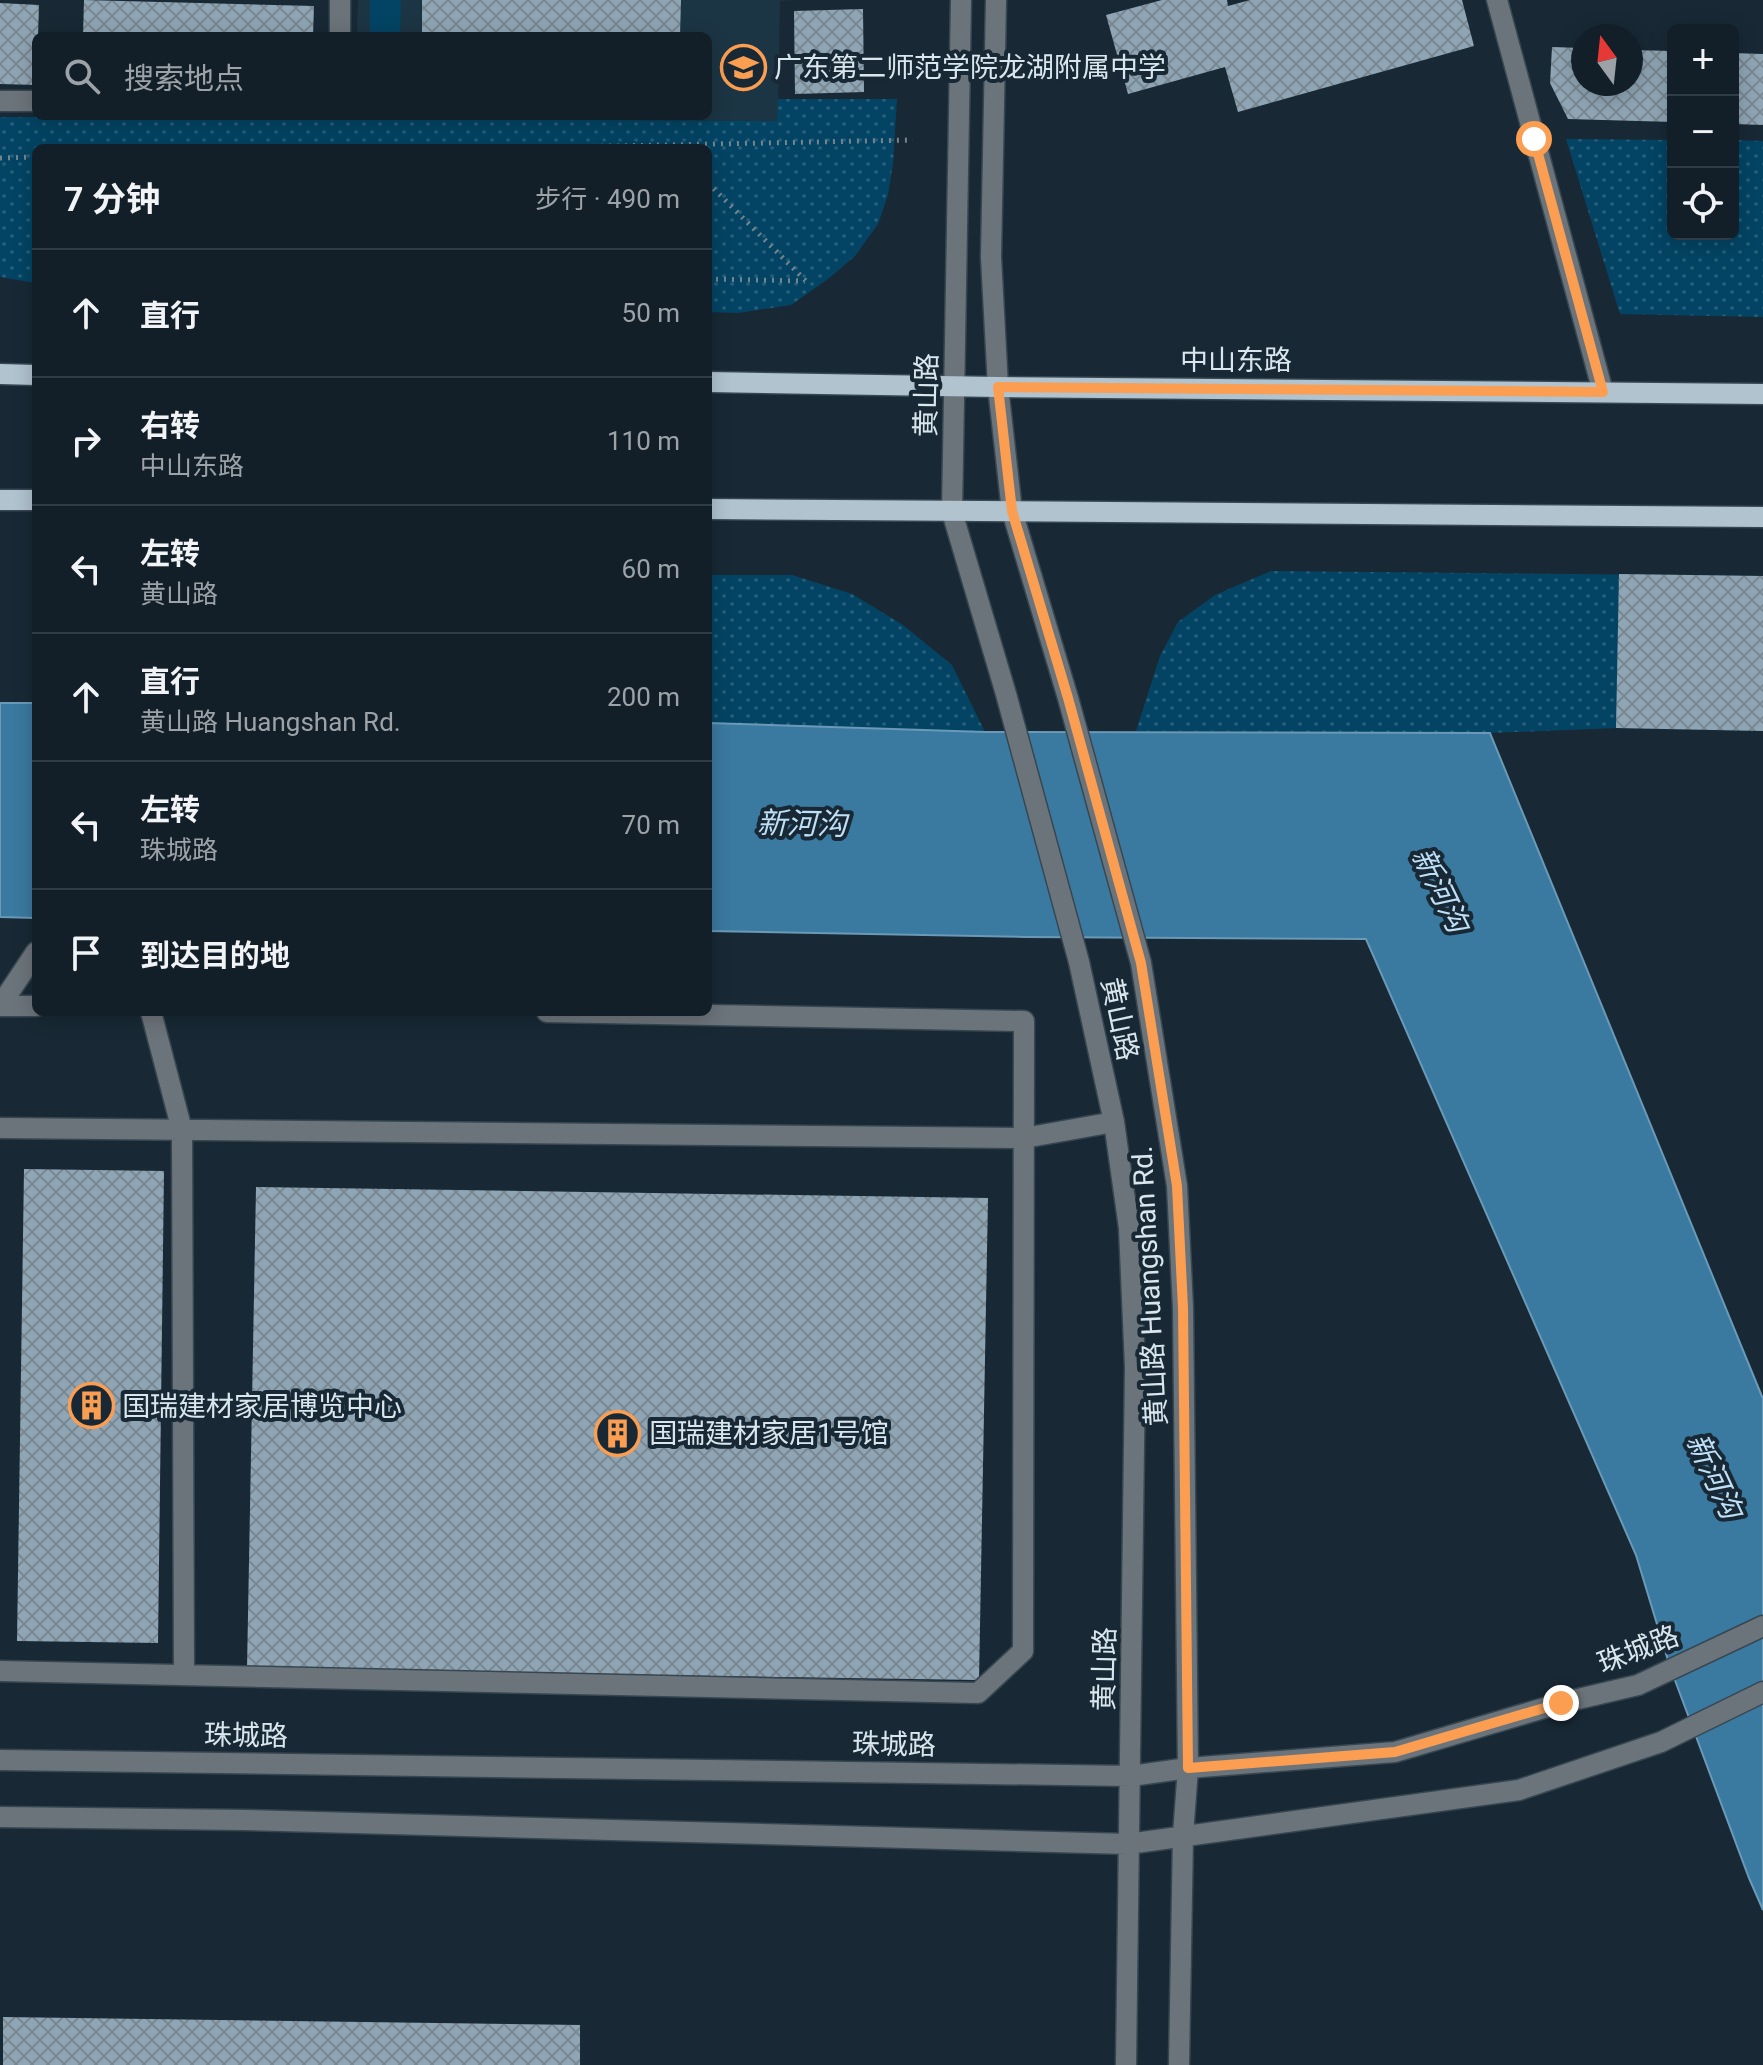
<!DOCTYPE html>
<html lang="zh">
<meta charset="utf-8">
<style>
body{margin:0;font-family:Roboto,"Noto Sans SC",sans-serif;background:#1b2730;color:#f1f3f6}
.controls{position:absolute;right:24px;top:24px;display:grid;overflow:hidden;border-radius:12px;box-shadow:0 4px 20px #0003}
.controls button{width:72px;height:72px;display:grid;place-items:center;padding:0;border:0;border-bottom:2px solid #313d45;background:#121f28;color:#f1f3f6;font:40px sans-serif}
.compass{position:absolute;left:1571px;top:24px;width:72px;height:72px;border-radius:50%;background:#121f28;box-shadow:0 4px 20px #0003;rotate:345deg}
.stop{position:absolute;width:24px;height:24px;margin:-18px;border:6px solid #fb9e51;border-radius:50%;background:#fff}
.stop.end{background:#fb9e51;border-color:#fff;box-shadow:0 2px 8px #0008}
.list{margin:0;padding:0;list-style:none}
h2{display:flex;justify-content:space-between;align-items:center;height:104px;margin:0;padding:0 32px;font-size:34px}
h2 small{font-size:26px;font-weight:400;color:#9ca2a8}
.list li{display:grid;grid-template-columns:52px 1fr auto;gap:24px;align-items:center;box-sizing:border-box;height:128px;padding:0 32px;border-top:2px solid #313d45}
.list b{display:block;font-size:30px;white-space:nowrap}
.list p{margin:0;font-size:26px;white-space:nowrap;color:#9ca2a8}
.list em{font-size:26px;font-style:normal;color:#9ca2a8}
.icon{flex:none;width:44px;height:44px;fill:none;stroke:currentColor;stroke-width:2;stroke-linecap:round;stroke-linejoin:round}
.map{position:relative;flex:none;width:1763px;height:2065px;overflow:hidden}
.search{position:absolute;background:#121f28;box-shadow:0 4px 20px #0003;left:32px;top:32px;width:680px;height:88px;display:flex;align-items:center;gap:20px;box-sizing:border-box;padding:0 28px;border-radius:12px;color:#9ca2a8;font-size:30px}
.panel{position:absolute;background:#121f28;box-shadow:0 4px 20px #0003;left:32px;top:144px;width:680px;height:872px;border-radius:12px}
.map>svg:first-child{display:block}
.built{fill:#1c3544}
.grass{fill:url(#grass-dots)}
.pitch{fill:#034464}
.water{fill:#3a79a0;stroke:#6a9ab7;stroke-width:2}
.building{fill:url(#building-cross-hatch)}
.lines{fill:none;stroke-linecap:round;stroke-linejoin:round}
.minor-casing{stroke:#374752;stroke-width:23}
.major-casing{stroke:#374752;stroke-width:23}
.path{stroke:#76848e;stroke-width:5;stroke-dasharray:2 6;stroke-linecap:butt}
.minor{stroke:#6c747b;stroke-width:20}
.major{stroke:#b0c3cf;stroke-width:20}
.route{stroke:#fb9e51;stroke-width:10}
.labels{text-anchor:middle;stroke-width:8;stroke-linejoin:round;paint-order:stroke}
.poi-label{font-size:28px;fill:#dae6ed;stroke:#182935;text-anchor:start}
.street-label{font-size:28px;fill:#dae6ed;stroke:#182935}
.water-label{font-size:30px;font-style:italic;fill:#bedff6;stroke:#182935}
</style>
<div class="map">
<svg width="1763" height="2065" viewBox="0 0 1763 2065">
<defs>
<pattern id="grass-dots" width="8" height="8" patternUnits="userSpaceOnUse" patternTransform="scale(2)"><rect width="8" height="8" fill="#034464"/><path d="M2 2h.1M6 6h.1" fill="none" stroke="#275f7a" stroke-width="1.8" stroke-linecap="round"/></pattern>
<pattern id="building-cross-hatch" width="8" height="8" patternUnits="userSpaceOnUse" patternTransform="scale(2)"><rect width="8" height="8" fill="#90a5b4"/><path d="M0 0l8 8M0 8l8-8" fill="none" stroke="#788893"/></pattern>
</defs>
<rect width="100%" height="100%" fill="#182935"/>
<path class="built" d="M358,0H794L780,1L778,121L355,119L356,116H708V36H357Z"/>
<path class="grass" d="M778,99H897L893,163L888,195L878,224L855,256L828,279L791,305L738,313L708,312V148H36V283L0,277V117L777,121Z
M1566,139L1673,140V234H1733V140L1763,141V317L1620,314Z
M1271,571L1763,576V731L1616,728L1490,733L1136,731L1160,656L1178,622L1215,595Z
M708,575H792L852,594L903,625L952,665L985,732L708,723Z"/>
<path class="pitch" d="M370,0H401L400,36H370Z"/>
<path class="water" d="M0,703H36V918L0,917Z
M708,723L985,732L1490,733L1763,1399V1910L1749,1878L1670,1667L1636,1555L1366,939L1025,937L708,931Z"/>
<path class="building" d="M84,0L314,6L313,36H83Z
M422,0H681L680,36H422Z
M1162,0H1227L1228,6L1250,0H1462L1474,46L1238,112L1225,67L1128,94L1106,15Z
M0,3L39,5L38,36H36V85L0,84Z
M863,9L864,92L795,94L794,11Z
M1552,47L1583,48V84H1631V50L1673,51V122L1568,119L1550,83Z
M1733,53L1763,54V125L1733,124Z
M1619,574L1763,576V731L1616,728Z
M24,1169L164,1171L158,1643L17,1641Z
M256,1187L988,1198L979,1680L247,1669Z
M3,2017L580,2025V2065H3Z"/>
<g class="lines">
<defs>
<path id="minor" d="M961,0L952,512L1006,694L1079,962L1114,1122L1129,1228L1135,1367L1126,2065
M996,0L991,257L998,387L1012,511L1068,698L1141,963L1177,1186L1183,1308L1188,1768L1183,1835L1179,2065
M1497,0L1603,392
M340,36V0
M0,101H36
M0,1006L36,952
M0,1006H36
M151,1012L182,1130L184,1675
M0,1128L1024,1138L1114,1122
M0,1671L978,1693L1023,1651L1024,1021L547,1012
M0,1760L1131,1776L1188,1768L1395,1752L1561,1703L1638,1685L1763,1626
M0,1817L244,1820L1128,1844L1519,1790L1661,1742L1763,1692"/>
<path id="major" d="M0,374L36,375
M708,382L998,387L1763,394
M0,500H36
M708,509L1763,517"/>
</defs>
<use href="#minor" class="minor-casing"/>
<use href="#major" class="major-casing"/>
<path class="path" d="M513,148L913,140
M0,158L36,157
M708,183L806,281
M708,279L805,281"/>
<use href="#minor" class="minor"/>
<use href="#major" class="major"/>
</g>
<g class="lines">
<path class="route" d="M1534,139L1603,392L998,387L1012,511L1068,698L1141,963L1177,1186L1183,1308L1188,1768L1395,1752L1561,1703"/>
</g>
<defs>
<symbol id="school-ring" viewBox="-11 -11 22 22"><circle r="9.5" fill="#182935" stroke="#fb9e51" stroke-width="1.5"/><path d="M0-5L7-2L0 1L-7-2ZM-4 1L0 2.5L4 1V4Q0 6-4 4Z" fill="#fb9e51"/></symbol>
<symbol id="building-ring" viewBox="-11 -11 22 22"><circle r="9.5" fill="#182935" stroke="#fb9e51" stroke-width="1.5"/><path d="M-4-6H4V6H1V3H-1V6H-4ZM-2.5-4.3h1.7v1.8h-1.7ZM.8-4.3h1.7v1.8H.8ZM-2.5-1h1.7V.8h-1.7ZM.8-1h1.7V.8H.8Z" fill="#fb9e51"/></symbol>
</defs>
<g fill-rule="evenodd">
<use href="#school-ring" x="718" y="42" width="51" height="51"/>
<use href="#building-ring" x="66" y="1380" width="51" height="51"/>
<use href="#building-ring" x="592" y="1408" width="51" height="51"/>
</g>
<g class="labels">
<g class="poi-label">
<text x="774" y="77">广东第二师范学院龙湖附属中学</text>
<text x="122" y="1416">国瑞建材家居博览中心</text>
<text x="649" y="1443">国瑞建材家居1号馆</text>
</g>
<g class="street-label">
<text x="1236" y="370">中山东路</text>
<text transform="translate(926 395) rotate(-89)" y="10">黄山路</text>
<text transform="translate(1120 1019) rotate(78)" y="10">黄山路</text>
<text transform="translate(1149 1286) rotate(-93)" y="10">黄山路 Huangshan Rd.</text>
<text transform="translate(1638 1649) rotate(-21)" y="10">珠城路</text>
<text transform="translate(1104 1669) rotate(-89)" y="10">黄山路</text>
<text transform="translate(246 1735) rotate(1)" y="10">珠城路</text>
<text transform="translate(894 1744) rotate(1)" y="10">珠城路</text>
</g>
<g class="water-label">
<text transform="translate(802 824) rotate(1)" y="10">新河沟</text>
<text transform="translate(1440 890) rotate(64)" y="10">新河沟</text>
<text transform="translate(1714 1476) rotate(65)" y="10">新河沟</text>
</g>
</g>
</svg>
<div class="controls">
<button>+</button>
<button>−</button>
<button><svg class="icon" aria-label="locate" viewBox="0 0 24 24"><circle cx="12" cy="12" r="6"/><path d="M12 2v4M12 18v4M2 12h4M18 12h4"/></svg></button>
</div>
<svg class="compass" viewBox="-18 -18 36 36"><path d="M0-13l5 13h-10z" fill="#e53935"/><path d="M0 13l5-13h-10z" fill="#9ca2a8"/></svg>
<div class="stop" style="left:1534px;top:139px"></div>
<div class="stop end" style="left:1561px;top:1703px"></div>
<div class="search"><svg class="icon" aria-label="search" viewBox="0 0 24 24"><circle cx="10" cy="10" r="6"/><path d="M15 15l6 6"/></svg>搜索地点</div>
<section class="panel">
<h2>7 分钟<small>步行 · 490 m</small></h2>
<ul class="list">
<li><svg class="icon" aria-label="ahead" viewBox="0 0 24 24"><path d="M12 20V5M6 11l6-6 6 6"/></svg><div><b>直行</b></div><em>50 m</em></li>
<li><svg class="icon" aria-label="right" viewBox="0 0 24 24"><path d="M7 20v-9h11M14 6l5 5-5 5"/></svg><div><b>右转</b><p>中山东路</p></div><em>110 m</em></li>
<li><svg class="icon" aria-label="left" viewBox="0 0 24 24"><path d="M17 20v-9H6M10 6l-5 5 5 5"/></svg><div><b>左转</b><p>黄山路</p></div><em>60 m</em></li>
<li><svg class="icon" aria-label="ahead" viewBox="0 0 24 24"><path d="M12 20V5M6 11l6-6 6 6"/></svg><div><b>直行</b><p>黄山路 Huangshan Rd.</p></div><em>200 m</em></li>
<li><svg class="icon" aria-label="left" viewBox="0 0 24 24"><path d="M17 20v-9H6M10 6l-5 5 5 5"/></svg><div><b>左转</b><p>珠城路</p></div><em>70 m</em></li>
<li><svg class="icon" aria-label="arrive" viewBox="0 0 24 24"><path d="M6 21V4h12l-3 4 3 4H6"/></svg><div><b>到达目的地</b></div></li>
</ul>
</section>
</div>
